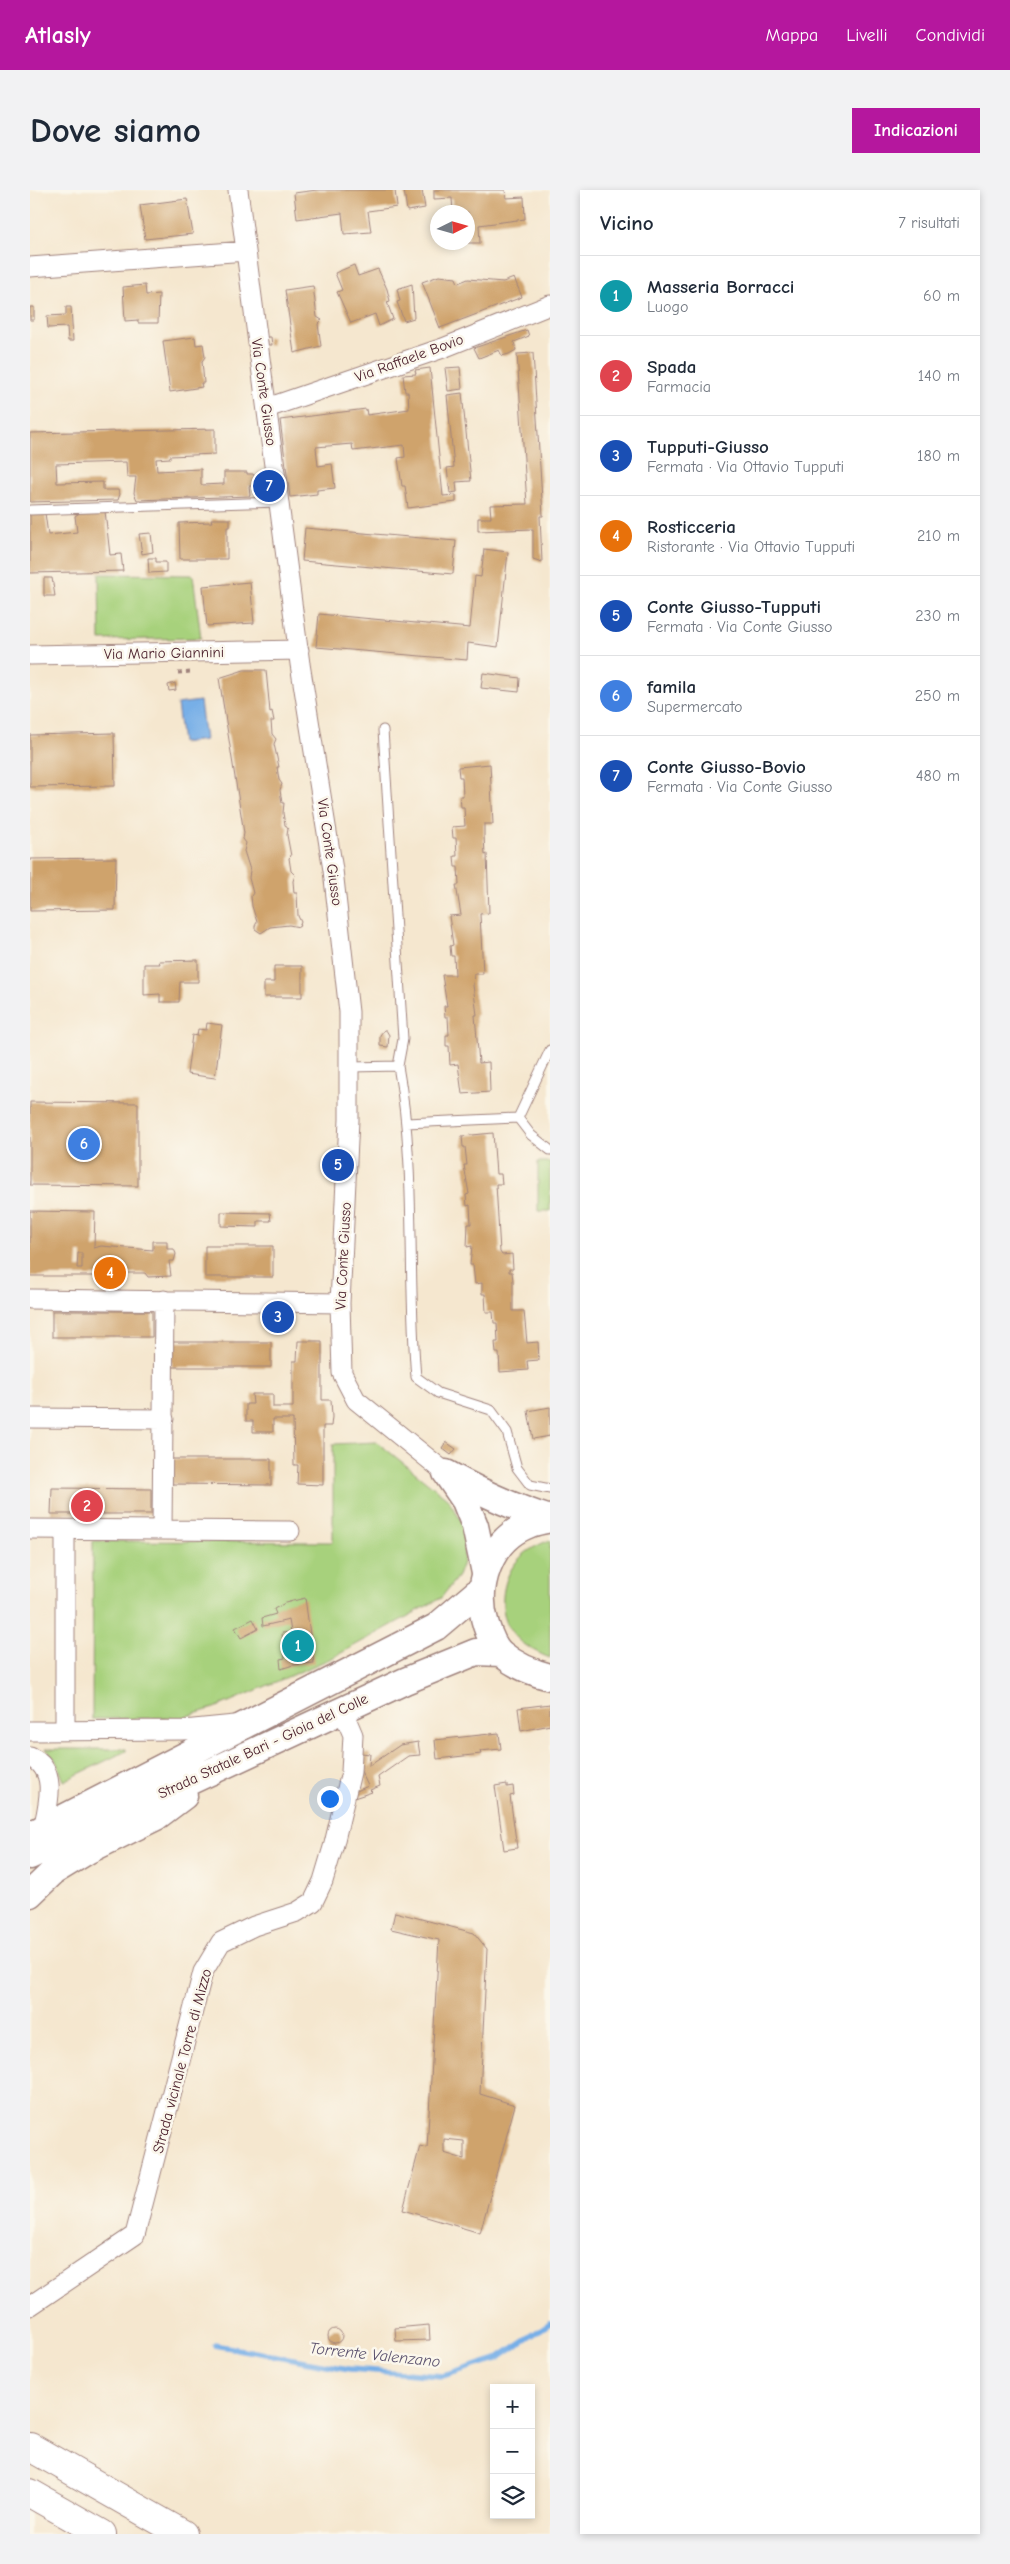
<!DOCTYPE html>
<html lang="it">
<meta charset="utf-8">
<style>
body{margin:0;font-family:"Comic Neue",sans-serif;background:#f2f2f3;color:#1f2937}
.controls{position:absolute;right:15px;bottom:15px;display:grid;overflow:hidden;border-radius:0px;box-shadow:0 2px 8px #0003}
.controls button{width:45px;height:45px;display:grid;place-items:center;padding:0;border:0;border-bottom:1px solid #e0e1e3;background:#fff;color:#1f2937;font:25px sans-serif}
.compass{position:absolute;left:400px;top:15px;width:45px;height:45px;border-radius:50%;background:#fff;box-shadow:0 2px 8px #0003;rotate:85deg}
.you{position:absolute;left:299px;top:1608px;width:18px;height:18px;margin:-12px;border:4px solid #fff;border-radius:50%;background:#1a73e8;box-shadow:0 0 0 8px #1a73e833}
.badge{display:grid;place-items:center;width:32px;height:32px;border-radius:50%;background:#b5179e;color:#fff;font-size:16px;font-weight:700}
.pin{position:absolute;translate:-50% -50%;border:2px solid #fff;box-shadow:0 1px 5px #0006}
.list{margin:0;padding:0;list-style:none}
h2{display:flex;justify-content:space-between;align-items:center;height:65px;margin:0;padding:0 20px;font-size:21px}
h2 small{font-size:16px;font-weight:400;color:#747a83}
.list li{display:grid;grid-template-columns:32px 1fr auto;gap:15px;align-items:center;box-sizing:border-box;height:80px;padding:0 20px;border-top:1px solid #e0e1e3}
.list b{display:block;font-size:19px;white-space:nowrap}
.list p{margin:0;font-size:16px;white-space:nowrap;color:#747a83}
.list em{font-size:16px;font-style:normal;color:#747a83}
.icon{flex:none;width:28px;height:28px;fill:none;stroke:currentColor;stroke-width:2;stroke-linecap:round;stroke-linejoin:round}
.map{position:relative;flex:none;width:520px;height:2344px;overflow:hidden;border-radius:0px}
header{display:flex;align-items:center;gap:30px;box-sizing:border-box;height:70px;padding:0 25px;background:#b5179e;color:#fff}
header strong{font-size:24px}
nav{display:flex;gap:28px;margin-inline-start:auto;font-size:18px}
.intro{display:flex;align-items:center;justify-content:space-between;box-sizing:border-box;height:120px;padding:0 30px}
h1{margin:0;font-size:35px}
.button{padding:12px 22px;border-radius:0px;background:#b5179e;color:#fff;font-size:18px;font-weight:700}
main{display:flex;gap:30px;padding:0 30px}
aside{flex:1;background:#fff;border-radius:0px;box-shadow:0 2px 8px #0003}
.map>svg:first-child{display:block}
.green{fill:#a7d17c;stroke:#787854}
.water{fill:#77afe7;stroke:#606789}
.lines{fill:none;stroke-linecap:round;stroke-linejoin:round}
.stream{stroke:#77afe7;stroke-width:5.5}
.building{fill:#cfa36c;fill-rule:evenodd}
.lane-casing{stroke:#a0837d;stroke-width:11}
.street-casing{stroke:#a0837d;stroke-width:21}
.secondary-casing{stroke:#a0837d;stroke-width:29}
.highway-casing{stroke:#a0837d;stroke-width:30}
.path{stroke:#a0837d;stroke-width:3;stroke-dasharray:4 4;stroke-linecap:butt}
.lane{stroke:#fff;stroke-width:9}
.street{stroke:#fff;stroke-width:19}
.secondary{stroke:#fff;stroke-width:26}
.highway{stroke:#fff;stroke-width:28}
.labels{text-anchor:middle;stroke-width:5;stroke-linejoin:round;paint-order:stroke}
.street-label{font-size:15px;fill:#4a1f2b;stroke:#fbf7ec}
.water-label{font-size:16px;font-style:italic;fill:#5a516d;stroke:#fbf7ec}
</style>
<header>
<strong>Atlasly</strong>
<nav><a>Mappa</a><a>Livelli</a><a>Condividi</a></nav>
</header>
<div class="intro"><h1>Dove siamo</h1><a class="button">Indicazioni</a></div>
<main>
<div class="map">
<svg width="520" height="2344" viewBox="0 0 520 2344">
<rect width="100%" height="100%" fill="#fbf7ec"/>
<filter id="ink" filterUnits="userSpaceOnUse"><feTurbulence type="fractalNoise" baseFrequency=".02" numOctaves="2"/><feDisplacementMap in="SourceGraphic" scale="10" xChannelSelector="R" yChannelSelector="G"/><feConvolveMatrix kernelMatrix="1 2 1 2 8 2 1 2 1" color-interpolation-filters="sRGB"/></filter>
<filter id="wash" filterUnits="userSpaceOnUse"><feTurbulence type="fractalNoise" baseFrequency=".0096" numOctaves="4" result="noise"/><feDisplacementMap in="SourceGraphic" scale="20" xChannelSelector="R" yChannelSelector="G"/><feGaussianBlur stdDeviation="1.12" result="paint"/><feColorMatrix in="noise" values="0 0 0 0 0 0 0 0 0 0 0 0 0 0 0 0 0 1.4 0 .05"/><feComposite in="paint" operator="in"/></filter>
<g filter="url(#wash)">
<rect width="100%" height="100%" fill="#f5e7cf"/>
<path class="green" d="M69,384L163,385L171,448L70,450Z
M508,972H520V1021H508Z
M347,1252L417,1308L434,1335V1370L428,1386L411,1408L302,1468L187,1517L151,1528L62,1529L63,1351L303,1352V1254Z
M520,1350V1468C504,1462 486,1451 478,1436C467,1413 474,1381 493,1365C501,1358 510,1354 520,1350Z
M16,1559H96V1561L34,1591L25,1569Z"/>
<path class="water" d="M170,511L175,550L152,553L147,514Z"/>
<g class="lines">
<path class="stream" d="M185,2155L319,2179L413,2186L467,2169L520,2133"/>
</g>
<g id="blocks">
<path class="building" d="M287,0H365L367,17L338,21L341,42L314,44L312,23L267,29L264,3Z
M374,0H392L395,18L377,21Z
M404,0H475L476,8L494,7L495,29L449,35L450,53H438V22H423L422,8L404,9Z
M157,9L163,44L115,49L110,15Z
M324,75L328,86L348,79L357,99L360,111L357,112L363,129L349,136L345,124L321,133L307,102L312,100L305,83Z
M409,86L426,88L428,93L438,89L473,92L484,88L492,107L410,138L392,92Z
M382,94L384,128L374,131L367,112L370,111L367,99Z
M115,95L116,105L129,104L128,133H108V130L95,131L93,97Z
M283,96L287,127L292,130L288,134L291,156L264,163L255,100Z
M0,117H4V130H0Z
M36,117H41L43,151H38L37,137L18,138L17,126L36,125Z
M497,140L499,146L484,152L486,160L479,164L472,166L469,160L449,168L444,158Z
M165,147L166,155L173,154L175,167L172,171L174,193H171L172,197L140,202L133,151Z
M237,147H241L242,155H238Z
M503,163L513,326H510L512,372L503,369V339L448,341V328H461L460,315L497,314L487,164Z
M430,177L432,199L418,201L415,178Z
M400,178L413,306L426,305V312L378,318L375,296H372L368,268L375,267L374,255L323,261L322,254L286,257L288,276L302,274L305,298L287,300V304L260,307L250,230L336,219L337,225L379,219L378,202H375L373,185L386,184L385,180Z
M432,203L441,291L426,292L427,302L420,303L417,278L424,277L417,205Z
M185,239V264L140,266V268L126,269L127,281L171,279V295L194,294V282H217V284H223L225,287V296H219L220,306L107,310L104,303L106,287H97L96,272L26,274L27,293L73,292V300H88L90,304L88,310L0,312V243Z
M75,321L80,365L91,364L93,381L0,383V323H15L18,345L47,342L45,326L51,322Z
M181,329H200V337H197V369H150L149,333L182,332Z
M275,338L426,351L423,384L272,371Z
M121,343L123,362L112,364L109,344Z
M454,359L478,362L468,457L438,453L437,470L286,457L289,424L440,438L445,386L451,387Z
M118,368H126V372H136V382L119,383Z
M14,388H22L25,406H14Z
M220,392L224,433L177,436L173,396Z
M214,480H236L240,522L242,521L244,531H241L242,544L246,549L244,554L249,577H247L249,590L252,594L250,600L252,613H254L253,623L255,635L258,639L257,645L261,666L259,668L261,681L265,685L263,691L264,703H267L268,726L271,732L269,737L259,735L240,737L231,743L225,739V736L227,732L222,716L221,706L223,703L219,688L220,680L214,661L216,653L213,649L214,643L189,488Z
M453,483L490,488L489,502L451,498Z
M145,493L146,500L139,501L138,495Z
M84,543L85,596L0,597V545Z
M460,574L463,634H454V646L455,665L457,664L459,723L450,724L453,784H444L443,795L447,825H445L449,873L459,872L460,902L432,904L428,874L420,875L419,856H416V845H419L418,827H415L414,816H417L412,785H425L424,766H421L420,756L423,755L419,726L431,725L426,695H429L428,677H425L424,666H427L426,648H423L422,637L435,636L434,617H431L430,606H433L432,587H429L428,577Z
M86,668L85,720L0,721V669Z
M168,770V792H150L149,812H130V804L114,805V774H130L129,771Z
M244,776H272V807H234V792H244Z
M177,833L192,835L185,888L157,884L162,845L167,846L168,839L176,840Z
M354,840H356L359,845L358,857L350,856V845Z
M0,912L108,913V996L0,995Z
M463,943L466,984H471L472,994H466L470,1062L472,1065L482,1064L483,1079H479V1082H482L483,1091V1121H494L497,1153L508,1152L509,1170L497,1171L498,1180L470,1182L469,1163H466L465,1152H468L467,1133H464L463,1122H456L455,1104H452V1093L445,1094L443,1075H440L442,1056L437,1057L438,1034H441L440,1015L437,1016L436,1005L439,1004L434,975H437L435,957H433L432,946Z
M0,1021L65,1022L64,1058L71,1056L123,1060V1051H137V1059H144L146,1064L144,1071H139L141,1086L118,1087L115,1083H97L96,1086H0ZM48,1063H52V1078H47Z
M191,1022L240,1023L241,1031H228V1037L191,1036Z
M175,1056H243V1087H175Z
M22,1121H122V1147H22Z
M268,1151H292V1210H301L302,1227L301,1236H293V1295L267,1294L268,1275H264L263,1229H243V1242H223V1231H216V1214H223L222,1204H243V1217H263V1171H267Z
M142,1152H241V1177H142Z
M520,1217V1246L503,1249L498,1221Z
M416,1252L426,1259L421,1265L412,1258Z
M142,1269H241V1295L142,1294Z
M22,1298L121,1299V1324H21Z
M275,1408L284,1473L263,1475L251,1479L250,1469L255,1468L252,1443L261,1442L259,1430L233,1436L232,1428L246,1424L244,1419L255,1413Z
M223,1429L228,1439L211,1448L205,1438Z
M520,1514V1535L491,1541L488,1518Z
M469,1543L471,1559L450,1561L451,1564L407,1569L405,1550Z
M388,1552L390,1565L378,1566L348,1587L350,1596L340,1600L342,1602L324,1608L322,1603L338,1596L330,1579L331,1563L340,1564L339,1576L370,1555Z
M477,1594V1597L483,1596L484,1605L480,1606L487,1658L474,1660L465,1596Z
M365,1722L444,1743L457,1759L450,1904L485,1915L450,2043L373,2020L390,1956L397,1958L409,1750L361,1739ZM414,1949L434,1951V1969L414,1963Z
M399,2135L400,2150L366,2151L365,2138Z
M298 2146a7 7 0 1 1 14 0a7 7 0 1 1-14 0Z"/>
</g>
</g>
<g filter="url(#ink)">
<use href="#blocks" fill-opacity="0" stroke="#a0837d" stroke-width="1"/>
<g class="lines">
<defs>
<path id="lane" d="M0,320L249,312
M353,540L373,849L368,876
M321,877L368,876C387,978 377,1084 386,1187L408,1203L461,1220L477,1242L487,1278L500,1295L520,1299
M488,928L520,860
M376,933L488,928L501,945L520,960"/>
<path id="street" d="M208,0L270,474L303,680L319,822V930L310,1113L312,1183L326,1210L416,1283
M0,77L216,61
M237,218L413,158L520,115
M0,465L269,460
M0,1109L310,1113
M0,1228L134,1229
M0,1339L260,1341
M132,1340L134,1110
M0,1541L154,1540L205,1535
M35,1541V1340
M0,1567C29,1579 18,1615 13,1639
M0,2116L105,2045L173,1782L191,1752L224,1736L267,1722L283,1712L293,1691L304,1654L321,1582L323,1545L312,1519"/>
<path id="secondary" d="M416,1283C450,1302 482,1317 520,1329
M418,1286L435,1311L445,1336L455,1383
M520,1329C513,1331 504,1332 498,1335C459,1350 444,1398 456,1435C459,1444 464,1458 472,1464C485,1475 504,1483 520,1487
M0,1645L406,1437L451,1399
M0,1666L375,1491L446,1462L471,1463
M0,1704L23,1682L59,1660L126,1627L154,1606"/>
<path id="highway" d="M0,2257L153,2344
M0,2303L72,2344"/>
</defs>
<use href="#lane" class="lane-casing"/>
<use href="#street" class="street-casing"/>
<use href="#secondary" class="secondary-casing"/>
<use href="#highway" class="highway-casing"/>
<path class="path" d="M148,483L161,482"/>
<use href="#lane" class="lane"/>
<use href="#street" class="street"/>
<use href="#secondary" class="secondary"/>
<use href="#highway" class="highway"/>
</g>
</g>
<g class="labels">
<g class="street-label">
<text transform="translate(379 168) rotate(-20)" y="5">Via Raffaele Bovio</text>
<text transform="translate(234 202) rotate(82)" y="5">Via Conte Giusso</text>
<text transform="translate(134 463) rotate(-1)" y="5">Via Mario Giannini</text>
<text transform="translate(300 662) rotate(82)" y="5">Via Conte Giusso</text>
<text transform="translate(313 1066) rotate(-87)" y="5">Via Conte Giusso</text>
<text transform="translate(233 1556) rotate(-25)" y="5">Strada Statale Bari - Gioia del Colle</text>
<text transform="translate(152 1871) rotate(-75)" y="5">Strada vicinale Torre di Mizzo</text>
</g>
<g class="water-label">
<text transform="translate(345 2164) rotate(6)" y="6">Torrente Valenzano</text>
</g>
</g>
</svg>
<div class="controls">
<button>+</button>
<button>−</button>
<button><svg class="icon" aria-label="layers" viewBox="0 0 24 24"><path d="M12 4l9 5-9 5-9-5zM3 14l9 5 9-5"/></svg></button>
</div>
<svg class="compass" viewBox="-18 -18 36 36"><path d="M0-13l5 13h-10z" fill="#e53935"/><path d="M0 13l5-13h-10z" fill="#747a83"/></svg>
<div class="you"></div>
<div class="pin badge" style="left:268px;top:1456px;background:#0f9aa8">1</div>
<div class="pin badge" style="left:57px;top:1316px;background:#e0444e">2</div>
<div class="pin badge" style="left:248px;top:1127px;background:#1a4fb4">3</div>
<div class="pin badge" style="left:80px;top:1083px;background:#e8710a">4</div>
<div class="pin badge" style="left:308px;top:975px;background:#1a4fb4">5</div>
<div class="pin badge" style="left:54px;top:954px;background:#3f7fe0">6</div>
<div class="pin badge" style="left:239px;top:296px;background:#1a4fb4">7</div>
</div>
<aside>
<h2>Vicino<small>7 risultati</small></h2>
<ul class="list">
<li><span class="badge" style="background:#0f9aa8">1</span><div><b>Masseria Borracci</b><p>Luogo</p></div><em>60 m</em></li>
<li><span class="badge" style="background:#e0444e">2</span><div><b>Spada</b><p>Farmacia</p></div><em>140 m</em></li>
<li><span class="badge" style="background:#1a4fb4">3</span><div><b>Tupputi-Giusso</b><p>Fermata · Via Ottavio Tupputi</p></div><em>180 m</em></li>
<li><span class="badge" style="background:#e8710a">4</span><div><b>Rosticceria</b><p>Ristorante · Via Ottavio Tupputi</p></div><em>210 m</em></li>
<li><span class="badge" style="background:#1a4fb4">5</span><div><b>Conte Giusso-Tupputi</b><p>Fermata · Via Conte Giusso</p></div><em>230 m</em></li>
<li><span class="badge" style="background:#3f7fe0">6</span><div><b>famila</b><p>Supermercato</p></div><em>250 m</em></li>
<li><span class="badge" style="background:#1a4fb4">7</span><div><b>Conte Giusso-Bovio</b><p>Fermata · Via Conte Giusso</p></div><em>480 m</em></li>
</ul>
</aside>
</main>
